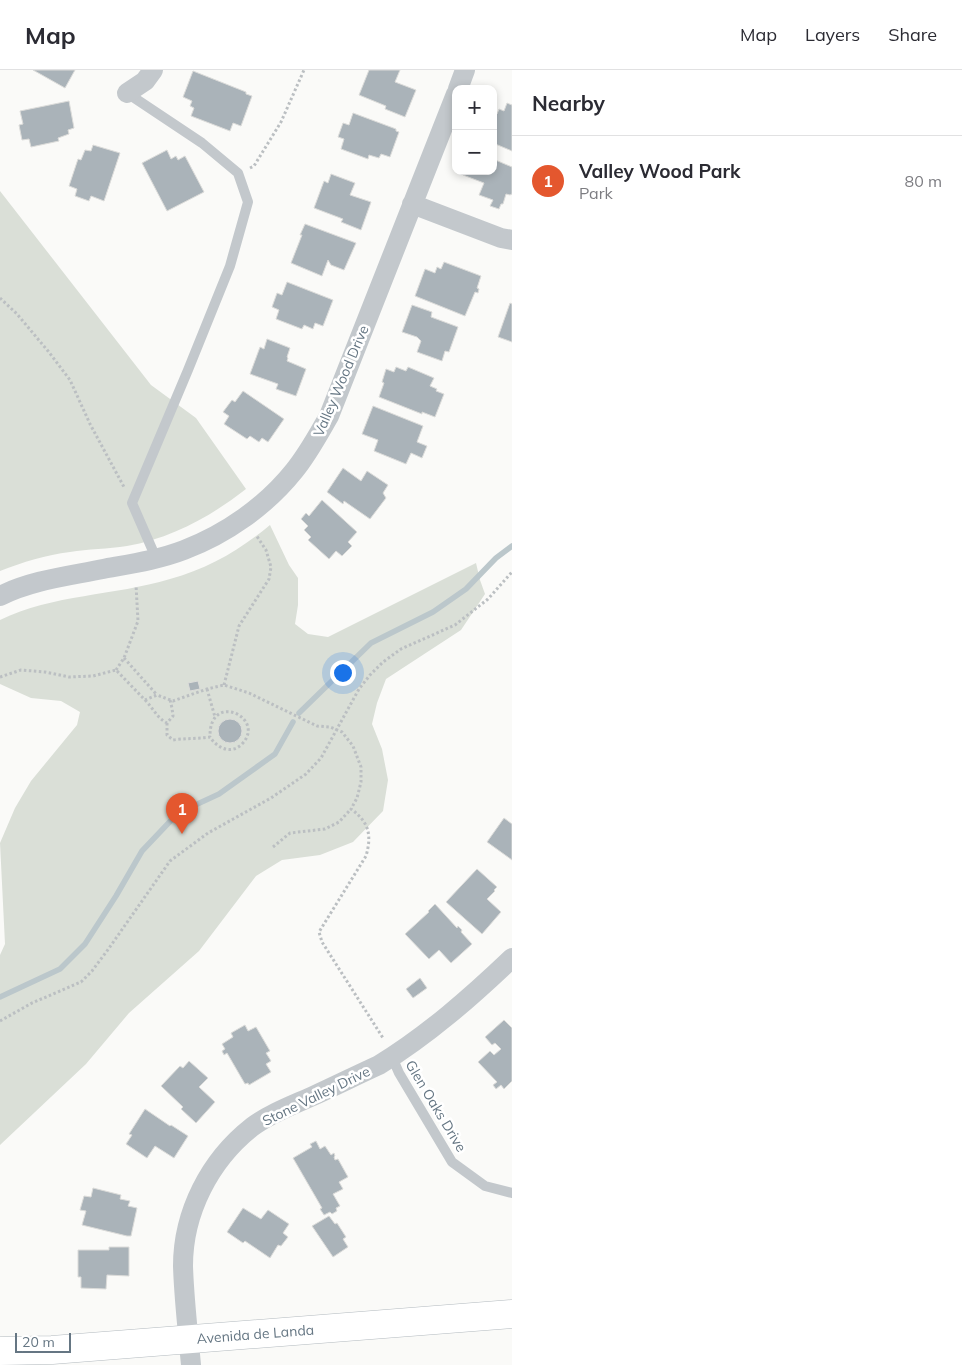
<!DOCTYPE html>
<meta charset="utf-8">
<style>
body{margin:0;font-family:Mulish,sans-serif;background:#f7f7f7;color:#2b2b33}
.controls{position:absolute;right:15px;top:15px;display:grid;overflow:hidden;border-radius:10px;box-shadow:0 2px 8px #0003}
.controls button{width:45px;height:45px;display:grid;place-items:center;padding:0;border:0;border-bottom:1px solid #e1e1e2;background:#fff;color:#2b2b33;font:25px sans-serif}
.scale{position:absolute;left:15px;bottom:12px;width:56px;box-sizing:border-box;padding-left:5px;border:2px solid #657683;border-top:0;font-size:14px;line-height:18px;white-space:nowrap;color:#657683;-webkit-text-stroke:4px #fff;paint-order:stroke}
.you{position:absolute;left:342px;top:602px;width:18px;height:18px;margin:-12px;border:4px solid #fff;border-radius:50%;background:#1a73e8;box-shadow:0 0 0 8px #1a73e833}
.badge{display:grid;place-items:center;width:32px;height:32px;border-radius:50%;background:#e4572e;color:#fff;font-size:16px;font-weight:700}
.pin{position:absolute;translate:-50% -41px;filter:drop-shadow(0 1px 2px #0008)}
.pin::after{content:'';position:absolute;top:26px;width:18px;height:15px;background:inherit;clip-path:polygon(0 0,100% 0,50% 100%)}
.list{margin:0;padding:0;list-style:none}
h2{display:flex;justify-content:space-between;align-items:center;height:65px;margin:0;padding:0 20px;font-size:21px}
h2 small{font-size:16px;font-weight:400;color:#7c7c81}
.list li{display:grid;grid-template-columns:32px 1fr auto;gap:15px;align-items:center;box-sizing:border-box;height:90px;padding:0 20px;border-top:1px solid #e1e1e2}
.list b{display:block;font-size:19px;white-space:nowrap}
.list p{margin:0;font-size:16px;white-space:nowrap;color:#7c7c81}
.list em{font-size:16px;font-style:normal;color:#7c7c81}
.map{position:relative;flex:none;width:512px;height:1295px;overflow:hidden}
header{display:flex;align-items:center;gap:30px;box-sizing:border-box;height:70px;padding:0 25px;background:#fff;border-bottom:1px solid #e1e1e2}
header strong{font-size:24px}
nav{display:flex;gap:28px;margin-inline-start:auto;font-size:18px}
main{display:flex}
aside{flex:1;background:#fff}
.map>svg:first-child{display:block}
.green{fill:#dadfd7}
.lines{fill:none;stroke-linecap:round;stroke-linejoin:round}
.stream{stroke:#bbc7cb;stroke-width:5.5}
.building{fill:#aab3b9;stroke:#dcdcda}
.secondary-casing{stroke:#b3babf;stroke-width:29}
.path{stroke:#bbbfc2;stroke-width:3;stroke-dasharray:2.5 2.5;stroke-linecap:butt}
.lane{stroke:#c3c8cc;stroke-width:10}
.street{stroke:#c3c8cc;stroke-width:20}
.secondary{stroke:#fff;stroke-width:28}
.labels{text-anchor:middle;stroke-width:5;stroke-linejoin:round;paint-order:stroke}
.street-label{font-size:14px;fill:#657683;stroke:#fff}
</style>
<header>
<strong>Map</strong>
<nav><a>Map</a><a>Layers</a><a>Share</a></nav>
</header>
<main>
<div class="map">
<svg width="512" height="1295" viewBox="0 0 512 1295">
<rect width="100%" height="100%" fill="#fafaf8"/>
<path class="green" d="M0,121L151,315L196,348L246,419C210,447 172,468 127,476C108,479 88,479 70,482C46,485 23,492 0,501Z
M270,455L289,495L298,508V535L295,554L308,564L328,567L476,493L480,510L485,524L461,560L386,609L377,633L372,654L382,679L388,710L383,741L353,772L320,785L282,790L256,806L199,881L129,943L86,994L0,1075V885L5,874L0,773L15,738L31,711L77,655L80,642L61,631L31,628L0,614V550C53,524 114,526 170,509C208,499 240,480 270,455Z"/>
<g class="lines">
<path class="stream" d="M299,643L371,573L433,542L466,519L496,488L512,476
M0,927L60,899L85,874L116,826L142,781L178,743L219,724L275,684L293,652"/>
</g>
<path class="building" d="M33,0H75L65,18Z
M369,0H400L395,12L416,20L405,47L385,39L386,36L359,25Z
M193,1L246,22V24L252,26L241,56L233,53L230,61L191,46L194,38L190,36L192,31L183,27Z
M69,31L74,58L68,60L69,64L58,68L59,71L31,77L29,69L22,70L19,55L23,54L20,41Z
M507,33L512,35V81L493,73V42L497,44L499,39L504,41Z
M353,43L396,59V61L399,62L390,87L381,84L379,88L369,85L368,89L341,79L344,69L338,67L343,53L349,55Z
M93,75L120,83L104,131L91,126L89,131L75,126L77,119L69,116L78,89L81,90L85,80L91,81Z
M167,80L171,89L176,86L178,90L185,86L204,122L167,141L142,93Z
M493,89L512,97V124L510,125L506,124L503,134H501L499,139L490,136L493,130L479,125L484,113L463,105L465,101H493Z
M331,104L355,113L350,125L371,132L361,160L341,152L343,149L314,138L324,111L328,113Z
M305,154L356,173L344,200L331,195L328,190L322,206L291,193L302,165H300Z
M444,192L481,206L477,218L479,219L478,223L475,222L465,246L415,226L425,199L435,203L437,197L441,199Z
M287,212L333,230L323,256L315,253L313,259L304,255L302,259L276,249L279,240L272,237L277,223L282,225Z
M510,233L512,234V272L498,267Z
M412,235L432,242L431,247L458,257L449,282L445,281L442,291L417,282L421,271L417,267L402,262Z
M267,269L290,278L287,287L288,288L287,291L306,299L296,326L276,319L278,314L250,304L260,277L264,279Z
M396,297L406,301L408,297L434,308L430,316L437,319L436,321L444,324L435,347L422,342V344L379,327L384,313L382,312L386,299L394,302Z
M243,321L284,349L268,372L262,368L259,372L250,366L247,369L224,354L229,346L223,342L232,330L235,332Z
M373,336L423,356L417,372L427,376L422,388L411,383L406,394L374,381L378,370L362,364Z
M343,398L361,411L367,401L388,415L383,423L386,428L370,449L344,431L343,434L327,422Z
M322,430L357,462L348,472L352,476L342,486L336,481L329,489L308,470L311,467L304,460L308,456L301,449L306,443L309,446Z
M198,611L200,619L190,621L188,613Z
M218 661a12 12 0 1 1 24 0a12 12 0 1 1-24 0Z
M504,748L512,754V790L487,772Z
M477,799L497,817L494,820L495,821L487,829L501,842L482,864L446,832Z
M435,834L457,858L458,856L462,860L461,862L472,874L451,893L439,880L429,889L405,864L429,842L428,841Z
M420,908L427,918L413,928L406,919Z
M504,950L512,958V1011L504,1019L501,1015L496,1019L493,1015L497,1012L478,992L490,981L494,985L501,979L495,973L492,975L485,967Z
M245,955L248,961L256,957L270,981L266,983L271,991L266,994L271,1002L249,1015L248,1013L245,1014L227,983L224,985L222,981L225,979L222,974L233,967L231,963Z
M189,991L208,1008L199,1017L215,1032L196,1053L181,1039L183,1037L161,1016L180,996L183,998Z
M145,1039L170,1056L171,1055L188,1066L174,1088L155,1076L147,1088L126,1074L132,1065L129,1064Z
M316,1071L320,1079L325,1076L331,1085L334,1083L335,1086L334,1087L335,1090L338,1089L348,1107L339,1112L343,1119L333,1124L340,1136L336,1138L337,1141L332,1144L330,1142L324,1145L320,1139L322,1138L293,1088L312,1077L310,1074Z
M93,1118L121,1125L120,1129L130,1131L128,1136L137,1138L131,1166H127L82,1155L86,1141L80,1140L84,1126L91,1127Z
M243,1138L261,1149L268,1140L289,1154L283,1163L288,1167L281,1176L278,1175L270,1188L245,1171L243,1173L227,1162Z
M329,1146L335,1154L337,1153L346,1167L343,1169L348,1177L333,1187L312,1156Z
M109,1177H129V1206L107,1205L106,1219L81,1218V1207H78V1180H109Z"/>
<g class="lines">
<defs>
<g id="secondary">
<path id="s1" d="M0,1281L52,1280L512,1244"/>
</g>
</defs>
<use href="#secondary" class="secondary-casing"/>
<path class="path" d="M250,98L254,96L281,52L304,0
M0,228L17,244L48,281L70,310L90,354L124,417
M124,588L157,625
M116,600L124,588L138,551L136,515
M0,607L21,600L45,602L69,607L93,606L116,600L145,630L157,625L173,631L207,619L224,615L249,623L317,656L330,657L342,662L353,676L361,697V712L357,728L351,739C369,752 372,765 366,786L319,862L322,872L383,968
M224,615L239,556L269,509L271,497L266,480L256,465
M207,619L215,647
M145,630C153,638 157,648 167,653L173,646L172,638L170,630
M167,653V665L173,670C186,668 198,669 210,667C217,678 231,685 242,674C267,648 209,620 210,667
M273,777L290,763L325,759L339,752L351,739
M0,951L32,933L81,912L92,901L107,881L170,791L208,763L271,728L306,704L321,688L359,619L370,605L383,592L401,579L455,555L488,529L512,502"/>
<path class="lane" d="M127,23L202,73L238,103L248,132L230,196L188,300L132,433L156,488
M392,987L399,1003L452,1092L485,1116L512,1123"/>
<path class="street" d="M458,19L465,0
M127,23L145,11L153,0
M412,134L501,168L512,170
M0,526C32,510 69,506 103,499C130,494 158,490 184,480C226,464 266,436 294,401C308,384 318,365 329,346L456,24
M191,1295C188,1262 184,1229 183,1196C183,1142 210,1090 252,1057C271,1043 293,1035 313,1026C335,1016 357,1005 379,995C428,965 471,927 512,888"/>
<use href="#secondary" class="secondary"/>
</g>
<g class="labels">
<g class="street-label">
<text transform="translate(341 311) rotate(-67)" y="5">Valley Wood Drive</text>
<text transform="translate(316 1026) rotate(-26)" y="5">Stone Valley Drive</text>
<text transform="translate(436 1036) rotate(59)" y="5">Glen Oaks Drive</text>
<text dy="5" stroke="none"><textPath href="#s1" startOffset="256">Avenida de Landa</textPath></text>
</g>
</g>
</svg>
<div class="controls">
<button>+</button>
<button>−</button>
</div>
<div class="scale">20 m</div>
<div class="you"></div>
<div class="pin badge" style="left:182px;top:764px">1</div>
</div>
<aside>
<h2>Nearby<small></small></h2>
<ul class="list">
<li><span class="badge">1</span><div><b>Valley Wood Park</b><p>Park</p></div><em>80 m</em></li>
</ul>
</aside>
</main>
